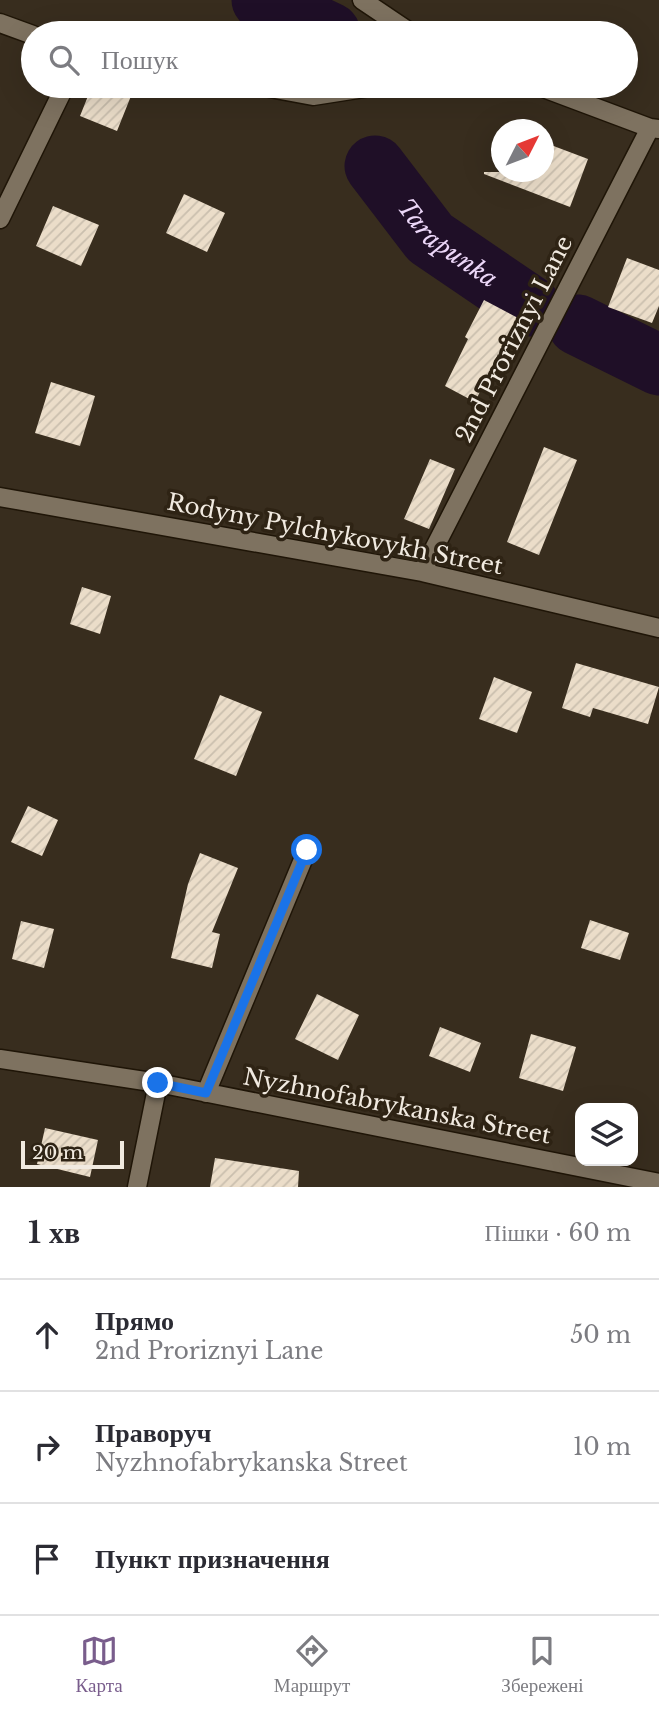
<!DOCTYPE html>
<html lang="uk">
<meta charset="utf-8">
<style>
body{margin:0;font-family:"Libre Baskerville",serif;background:#f7f7f7;color:#2b2b33}
.controls{position:absolute;right:21px;bottom:21px;display:grid;overflow:hidden;border-radius:14px;box-shadow:0 7px 28px #0002}
.controls button{width:63px;height:63px;display:grid;place-items:center;padding:0;border:0;border-bottom:2px solid #e1e1e2;background:#fff;color:#2b2b33;font:35px sans-serif}
.compass{position:absolute;left:491px;top:119px;width:63px;height:63px;border-radius:50%;background:#fff;box-shadow:0 7px 28px #0002;rotate:48deg}
.scale{position:absolute;left:21px;bottom:18px;width:103px;box-sizing:border-box;padding-left:7px;border:4px solid #f1eae0;border-top:0;font-size:19px;line-height:24px;white-space:nowrap;color:#f1eae0;-webkit-text-stroke:5px #2e2314;paint-order:stroke}
.stop{position:absolute;width:21px;height:21px;margin:-16px;border:5px solid #1a73e8;border-radius:50%;background:#fff}
.stop.end{background:#1a73e8;border-color:#fff;box-shadow:0 2px 7px #0008}
.list{margin:0;padding:0;list-style:none}
h2{display:flex;justify-content:space-between;align-items:center;height:91px;margin:0;padding:0 28px;font-size:30px}
h2 small{font-size:23px;font-weight:400;color:#7c7c81}
.list li{display:grid;grid-template-columns:46px 1fr auto;gap:21px;align-items:center;box-sizing:border-box;height:112px;padding:0 28px;border-top:2px solid #e1e1e2}
.list b{display:block;font-size:26px;white-space:nowrap}
.list p{margin:0;font-size:23px;white-space:nowrap;color:#7c7c81}
.list em{font-size:23px;font-style:normal;color:#7c7c81}
.icon{flex:none;width:38px;height:38px;fill:none;stroke:currentColor;stroke-width:2;stroke-linecap:round;stroke-linejoin:round}
.map{position:relative;flex:none;width:659px;height:1187px;overflow:hidden}
.search{position:absolute;background:#fff;box-shadow:0 7px 28px #0002;left:21px;right:21px;top:21px;height:77px;display:flex;align-items:center;gap:18px;box-sizing:border-box;padding:0 24px;border-radius:38px;color:#7c7c81;font-size:26px}
.sheet{height:427px;background:#fff}
nav{display:flex;justify-content:space-around;align-items:center;box-sizing:border-box;height:98px;border-top:2px solid #e1e1e2;background:#fff;font-size:19px;color:#7c7c81}
nav a{display:grid;justify-items:center;gap:4px}
nav .on{color:#795d8c}
.map>svg:first-child{display:block}
.lines{fill:none;stroke-linecap:round;stroke-linejoin:round}
.river{stroke:#1f0f27;stroke-width:61}
.building{fill:url(#building-hatch)}
.minor-casing{stroke:#1f1507;stroke-width:21}
.minor{stroke:#7e7260;stroke-width:18}
.route{stroke:#1a73e8;stroke-width:9}
.labels{text-anchor:middle;stroke-width:7;stroke-linejoin:round;paint-order:stroke}
.street-label{font-size:23px;fill:#f1eae0;stroke:#2e2314}
.water-label{font-size:24px;font-style:italic;fill:#ecd7f8;stroke:#2e2314}
</style>
<div class="map">
<svg width="659" height="1187" viewBox="0 0 659 1187">
<defs>
<pattern id="building-hatch" width="6" height="6" patternUnits="userSpaceOnUse" patternTransform="scale(1.75)"><rect width="6" height="6" fill="#ebddc9"/><path d="M-1 1l2-2M0 6l6-6M5 7l2-2" fill="none" stroke="#cabfae"/></pattern>
</defs>
<rect width="100%" height="100%" fill="#382d1e"/>
<g class="lines">
<g class="river">
<path d="M262,0L330,33"/>
<path id="s1" d="M375,166L430,238L530,306"/>
<path d="M578,325L659,365"/>
</g>
</g>
<path class="building" d="M92,86H135L117,131L80,116Z
M543,142L588,159L570,207L484,174V172H543Z
M184,194L225,213L207,252L166,233Z
M53,206L99,225L81,266L36,246Z
M627,258L659,270V306L652,323L608,307Z
M484,300L518,318L499,355L498,354L475,402L445,386L468,339L465,337Z
M51,382L95,396L80,446L35,433Z
M544,447L577,460L539,555L507,542Z
M430,459L455,469L429,529L404,519Z
M82,587L111,596L100,634L70,624Z
M576,663L659,687L648,724L593,708L590,717L562,708Z
M494,677L532,692L517,733L479,719Z
M220,695L262,712L236,776L194,759Z
M28,806L58,820L42,856L11,842Z
M200,853L238,868L212,932L220,934L212,968L171,958L188,884Z
M590,920L629,933L620,960L581,948Z
M21,921L54,929L44,968L12,959Z
M317,994L359,1015L338,1060L295,1039Z
M440,1027L481,1043L470,1072L429,1056Z
M531,1034L576,1047L563,1091L519,1078Z
M45,1128L98,1140L90,1177L37,1164Z
M215,1158L299,1171L298,1187H210Z"/>
<g class="lines">
<defs>
<path id="minor" d="M362,0L411,33
M0,23L33,35
M259,86L313,96L377,86
M538,86L650,128L659,129
M0,219L65,86
M0,497L422,572L659,628
M422,572L650,128
M0,1059L158,1083L659,1183
M206,1093L307,850
M137,1187L158,1083"/>
</defs>
<use href="#minor" class="minor-casing"/>
<use href="#minor" class="minor"/>
</g>
<g class="lines">
<path class="route" d="M158,1083L206,1093L307,850"/>
</g>
<g class="labels">
<g class="street-label">
<text transform="translate(514 339) rotate(-63)" y="8">2nd Proriznyi Lane</text>
<text transform="translate(335 534) rotate(11)" y="8">Rodyny Pylchykovykh Street</text>
<text transform="translate(397 1106) rotate(11)" y="8">Nyzhnofabrykanska Street</text>
</g>
<g class="water-label">
<text dy="8" stroke="none"><textPath href="#s1" startOffset="107">Tarapunka</textPath></text>
</g>
</g>
</svg>
<div class="controls">
<button><svg class="icon" aria-label="layers" viewBox="0 0 24 24"><path d="M12 4l9 5-9 5-9-5zM3 14l9 5 9-5"/></svg></button>
</div>
<svg class="compass" viewBox="-18 -18 36 36"><path d="M0-13l5 13h-10z" fill="#e53935"/><path d="M0 13l5-13h-10z" fill="#7c7c81"/></svg>
<div class="scale">20 m</div>
<div class="stop" style="left:307px;top:850px"></div>
<div class="stop end" style="left:158px;top:1083px"></div>
<div class="search"><svg class="icon" aria-label="search" viewBox="0 0 24 24"><circle cx="10" cy="10" r="6"/><path d="M15 15l6 6"/></svg>Пошук</div>
</div>
<section class="sheet">
<h2>1 хв<small>Пішки · 60 m</small></h2>
<ul class="list">
<li><svg class="icon" aria-label="ahead" viewBox="0 0 24 24"><path d="M12 20V5M6 11l6-6 6 6"/></svg><div><b>Прямо</b><p>2nd Proriznyi Lane</p></div><em>50 m</em></li>
<li><svg class="icon" aria-label="right" viewBox="0 0 24 24"><path d="M7 20v-9h11M14 6l5 5-5 5"/></svg><div><b>Праворуч</b><p>Nyzhnofabrykanska Street</p></div><em>10 m</em></li>
<li><svg class="icon" aria-label="arrive" viewBox="0 0 24 24"><path d="M6 21V4h12l-3 4 3 4H6"/></svg><div><b>Пункт призначення</b></div></li>
</ul>
</section>
<nav>
<a class="on"><svg class="icon" aria-label="map" viewBox="0 0 24 24"><path d="M3 6l6-2 6 2 6-2v14l-6 2-6-2-6 2zM9 4v14M15 6v14"/></svg>Карта</a>
<a><svg class="icon" aria-label="directions" viewBox="0 0 24 24"><path d="M12 3l9 9-9 9-9-9zM9 14v-3h6M13 9l2 2-2 2"/></svg>Маршрут</a>
<a><svg class="icon" aria-label="saved" viewBox="0 0 24 24"><path d="M7 4h10v16l-5-4-5 4z"/></svg>Збережені</a>
</nav>
